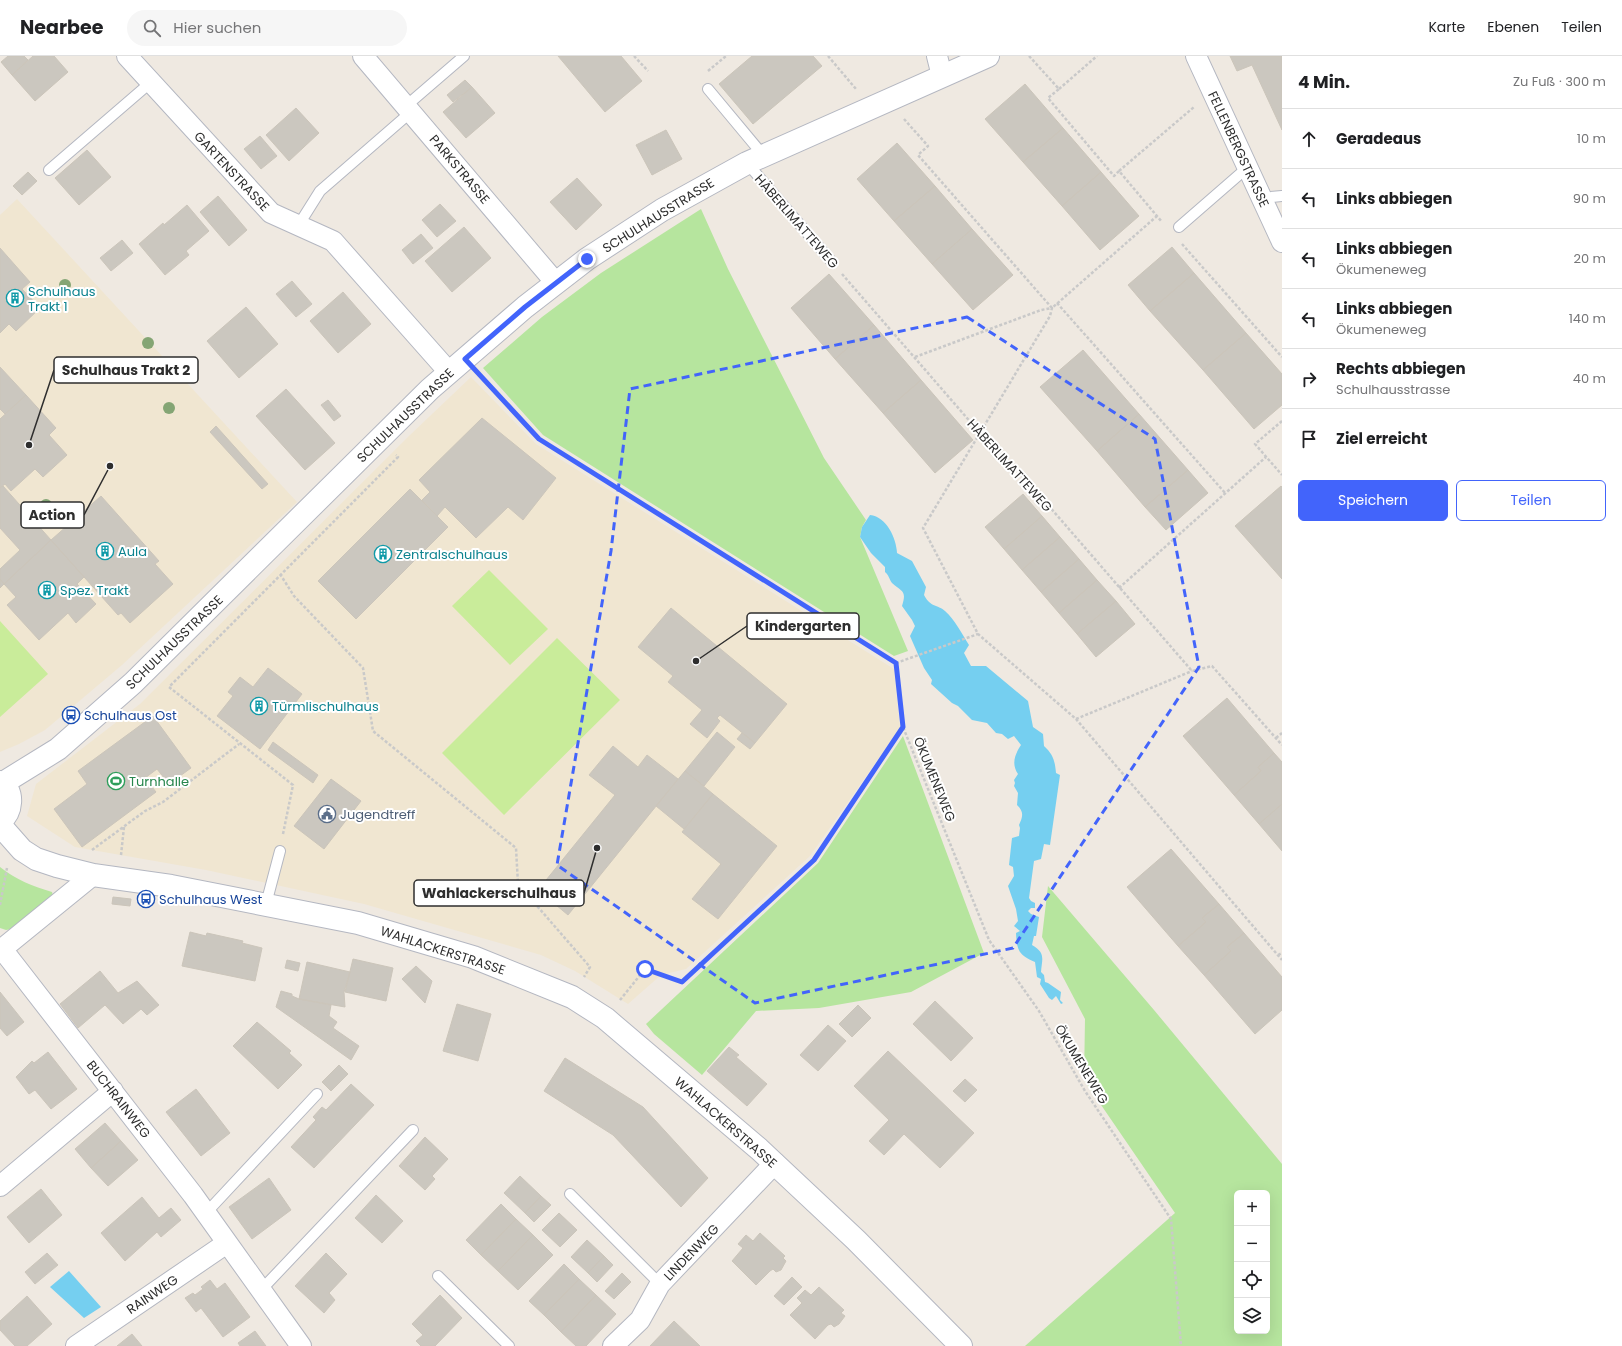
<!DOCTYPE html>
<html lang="de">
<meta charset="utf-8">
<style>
body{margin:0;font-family:Poppins,sans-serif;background:#f6f6f6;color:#202124}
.controls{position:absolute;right:12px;bottom:12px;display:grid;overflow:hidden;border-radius:6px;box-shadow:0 4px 16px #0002}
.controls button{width:36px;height:36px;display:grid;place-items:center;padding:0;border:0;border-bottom:1px solid #e0e0e0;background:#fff;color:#202124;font:20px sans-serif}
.stop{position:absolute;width:12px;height:12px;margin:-9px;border:3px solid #4264fb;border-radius:50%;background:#fff}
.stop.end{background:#4264fb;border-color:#fff;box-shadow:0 1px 4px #0008}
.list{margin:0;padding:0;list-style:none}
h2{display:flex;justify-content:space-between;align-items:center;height:52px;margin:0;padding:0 16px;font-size:17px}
h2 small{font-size:13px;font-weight:400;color:#757577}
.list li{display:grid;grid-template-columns:26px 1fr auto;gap:12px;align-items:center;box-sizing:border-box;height:60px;padding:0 16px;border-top:1px solid #e0e0e0}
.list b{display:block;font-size:15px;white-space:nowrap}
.list p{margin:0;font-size:13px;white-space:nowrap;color:#757577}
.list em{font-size:13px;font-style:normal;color:#757577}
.actions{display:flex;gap:8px;padding:12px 16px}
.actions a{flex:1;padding:9px 0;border:1px solid #4264fb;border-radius:6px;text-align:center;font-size:14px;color:#4264fb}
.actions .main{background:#4264fb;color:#fff}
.icon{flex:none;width:22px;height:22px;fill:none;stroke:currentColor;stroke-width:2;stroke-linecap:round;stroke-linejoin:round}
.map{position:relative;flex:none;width:1282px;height:1290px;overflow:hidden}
header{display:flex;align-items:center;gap:24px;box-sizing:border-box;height:56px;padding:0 20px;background:#fff;border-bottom:1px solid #e0e0e0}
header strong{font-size:19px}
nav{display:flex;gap:22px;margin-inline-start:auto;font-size:14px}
.search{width:280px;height:36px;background:#f6f6f6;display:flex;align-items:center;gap:10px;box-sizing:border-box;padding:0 14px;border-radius:22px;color:#757577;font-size:15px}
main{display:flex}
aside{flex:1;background:#fff}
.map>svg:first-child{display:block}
.education{fill:#f0e6d1}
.green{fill:#b6e59e;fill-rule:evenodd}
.pitch{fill:#c9ec9a}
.water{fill:#75cff0}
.building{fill:#cbc7bf;stroke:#cbc5ba}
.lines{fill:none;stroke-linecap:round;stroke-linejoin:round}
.lane-casing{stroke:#b4b7c1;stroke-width:12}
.street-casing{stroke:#b4b7c1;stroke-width:22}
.secondary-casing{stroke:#b4b7c1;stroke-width:24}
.path{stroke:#c9c9c9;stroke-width:2.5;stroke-dasharray:3 2;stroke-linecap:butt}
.lane{stroke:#fff;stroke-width:10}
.street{stroke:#fff;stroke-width:20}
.secondary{stroke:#fff;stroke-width:22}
.tree{fill:#84a574}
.route{stroke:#4264fb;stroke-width:5}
.marked{fill:none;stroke:#4264fb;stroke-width:3;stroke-dasharray:8 5;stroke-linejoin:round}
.labels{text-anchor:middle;stroke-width:4;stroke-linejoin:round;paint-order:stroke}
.street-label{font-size:13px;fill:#2e2e2e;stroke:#fff}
.culture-label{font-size:13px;fill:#0d838f;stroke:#fff;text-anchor:start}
.transit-label{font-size:13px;fill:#164399;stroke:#fff;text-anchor:start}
.leisure-label{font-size:13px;fill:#27864d;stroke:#fff;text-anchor:start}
.service-label{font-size:13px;fill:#4e5e75;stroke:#fff;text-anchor:start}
.leader{fill:none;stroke:#2e2e2e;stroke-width:1.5}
.callout-dot{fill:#2e2e2e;stroke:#fff;stroke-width:1.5}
.callout{fill:#fff;stroke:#2e2e2e;stroke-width:1.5}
.callout-label{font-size:14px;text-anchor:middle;font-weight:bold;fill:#2e2e2e}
</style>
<header>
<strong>Nearbee</strong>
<div class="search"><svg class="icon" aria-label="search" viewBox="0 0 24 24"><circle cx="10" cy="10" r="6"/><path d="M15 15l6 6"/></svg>Hier suchen</div>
<nav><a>Karte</a><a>Ebenen</a><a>Teilen</a></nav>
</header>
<main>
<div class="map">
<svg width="1282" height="1290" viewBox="0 0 1282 1290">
<rect width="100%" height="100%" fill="#efe9e1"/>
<path class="education" d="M17,143L297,446L122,609L45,674L19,688L0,696V159Z
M471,321L536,388L894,613L900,672L810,800L686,913L661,919L628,948L575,915L541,899L364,848L206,814L75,791L27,760L36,728L140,648L410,379Z"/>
<path class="green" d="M701,153L728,213L824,402L866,464L862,471L860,481L908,595L894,600L543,379L483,312L542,261L601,217Z
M903,680L984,897L911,936L819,952L756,955L702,1019L654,978L646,968L818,807Z
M0,811C16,824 33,830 52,836L53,840L12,873L6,874L0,872Z
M1048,830L1154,954L1282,1108V1290H1025L1175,1157L1084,1024L1085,963L1042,881ZM1237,1137H1267V1275H1237Z"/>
<path class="pitch" d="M489,514L548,573L510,609L452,550Z
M0,565L48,618L0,661Z
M557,582L620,644L504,759L442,697Z"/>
<path class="water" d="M870,459C887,461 896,482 897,497L912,505L926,531L924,539C931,552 937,548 945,555C955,564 962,578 969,589L964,597L971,610H986L1028,645L1033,671L1043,678L1044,690C1053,698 1055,705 1056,717L1060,719L1050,789L1044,788L1041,803L1034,805L1029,842L1031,845L1035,847V852H1031L1028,855L1031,858L1039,861L1036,880H1034L1032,889C1046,897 1042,903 1041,916L1044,919L1045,926L1048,927L1061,936L1060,944L1063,947L1061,948L1056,940L1052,944L1049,942L1040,928L1041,923L1037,921L1035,906C1019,899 1017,895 1016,877L1020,875L1014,870L1018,865L1016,853L1008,830L1014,820L1013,811L1009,809L1012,782L1019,780L1020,772L1019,769C1023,760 1024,756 1017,749L1018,737L1014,730L1015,727L1014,724L1018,718C1011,708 1015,698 1021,689L1014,680L1008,683L1002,678L996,677L987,667L972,664L958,650L952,647L931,628L932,624L924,612L910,580L915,570L912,564L902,550C907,534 902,536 892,527C889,523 889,519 885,516V511L871,497L860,481L862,471Z
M69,1215L101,1251L84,1262L50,1231Z"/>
<path class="building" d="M8,0H24L28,4L12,19L1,6Z
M33,0H54L68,16L35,45L12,19Z
M558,0H621L642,25L605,56Z
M752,0H813L822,10L753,68L719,28Z
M1230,0H1282V74L1252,9L1237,15Z
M465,24L472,31L453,46L447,39Z
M1025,28L1063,72L1023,106L985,63Z
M472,31L495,57L466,82L443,56Z
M296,52L319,77L289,105L266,79Z
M1063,72L1101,116L1062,150L1023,106Z
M666,74L682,103L652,119L636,89Z
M260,80L277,100L261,113L244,93Z
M897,87L935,130L894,165L857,123Z
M87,94L111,121L79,149L55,122Z
M28,116L37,125L22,139L13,130Z
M1101,116L1139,160L1100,194L1062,150Z
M577,122L602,149L576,174L550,146Z
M935,130L972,173L932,208L894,165Z
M218,140L247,174L229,190L200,156Z
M440,148L456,165L437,181L422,164Z
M187,149L209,175L186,195L189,199L165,219L139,188L163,167L164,169Z
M464,171L491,202L452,236L425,205Z
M972,173L1013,219L973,254L932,208Z
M421,178L433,192L413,208L402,194Z
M122,184L133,197L111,215L100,202Z
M1172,191L1194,217L1150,255L1128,229Z
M0,192L30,226L22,233L40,252L16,275L9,268L0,277Z
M1194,217L1246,277L1203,314L1150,255Z
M829,218L874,269L835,303L791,252Z
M292,225L312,248L296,261L276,238Z
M343,236L371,268L338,297L310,265Z
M246,251L278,288L239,322L207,285Z
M874,269L921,324L883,357L835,303Z
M1246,277L1282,318V349L1254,373L1203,314Z
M1083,294L1139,358L1097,395L1040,331Z
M0,311L26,339L5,358L0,353Z
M921,324L973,384L935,417L883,357Z
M286,333L335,387L305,414L256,360Z
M26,339L56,372L49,379L67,399L43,421L35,413L11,435L5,428L0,432V363Z
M328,344L341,360L334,365L321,349Z
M1139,358L1188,414L1145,451L1097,395Z
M482,362L556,422L523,464L508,451L476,482L445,451L437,460L422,444L430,436L419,424Z
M216,370L268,428L262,433L210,376Z
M1188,414L1208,437L1166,474L1145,451Z
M3,430L51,484L4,528L0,523V513L20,494L0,472V432Z
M1281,430L1282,431V523L1235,470Z
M410,433L448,471L356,563L318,525Z
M1023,438L1042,460L1004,493L985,471Z
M101,440L159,505L155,508L173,528L130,567L121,557L118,559L51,484Z
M1042,460L1060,481L1022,514L1004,493Z
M1060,481L1079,503L1041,536L1022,514Z
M51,484L84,521L77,528L96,548L76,567L68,557L39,584L7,549L16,541L4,528Z
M1079,503L1097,524L1059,557L1041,536Z
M0,523L4,528L0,532Z
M1097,524L1116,545L1077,578L1059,557Z
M1116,545L1135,568L1096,601L1077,578Z
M671,552L787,648L755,687L720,659L717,662L720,665L707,682L690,668L702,654L668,626L673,620L638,591Z
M268,612L302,638L260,693L217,660L233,640L228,636L240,621L253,631Z
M1227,642L1274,697L1258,711L1261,715L1234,739L1183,680Z
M153,660L191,712L169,728L157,713L145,722L156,736L82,791L54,753L87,728L78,715Z
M717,676L735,691L704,730L685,715Z
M742,677L755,687L750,693L737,683Z
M273,686L318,719L313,727L268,694Z
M613,690L638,711L647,699L678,723L568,859L538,834L615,739L589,719Z
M1274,697L1282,706V748L1259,768L1234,739L1261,715L1258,711Z
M685,715L713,738L684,773L656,750Z
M331,723L361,745L324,793L294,770Z
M713,738L777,790L718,863L692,843L721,808L682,776Z
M1282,748V795L1259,768Z
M1171,793L1219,848L1202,862L1206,866L1178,890L1127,831Z
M113,841L131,843L130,850L112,848Z
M1219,848L1244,877L1227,891L1231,895L1204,919L1178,890L1206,866L1202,862Z
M190,876L206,880L207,877L243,885L242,887L262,892L255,925L182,910Z
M1244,877L1282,921V954L1255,978L1204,919L1231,895L1227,891Z
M353,903L393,912L386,945L345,936Z
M287,904L300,907L298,915L285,912Z
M307,906L350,916L344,936L345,951L299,943Z
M416,910L432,925L425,947L402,923Z
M100,915L118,937L137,925L159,949L147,959L141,953L123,968L105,949L78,972L60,948Z
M281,935L292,938V940L299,943L331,949L329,960L337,966L333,972L359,990L351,1004L276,951Z
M0,936L24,966L7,980L0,972Z
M935,945L973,982L951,1005L913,968Z
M457,948L491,958L478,1005L443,995Z
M858,949L871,962L852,981L839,968Z
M257,966L291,995L289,997L302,1009L278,1033L233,990Z
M828,969L846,985L818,1015L800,999Z
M729,991L739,999L736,1001L767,1028L747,1050L707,1015Z
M888,995L974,1077L940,1112L904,1078L884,1099L869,1085L889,1064L854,1030Z
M48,996L77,1033L51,1053L35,1034L29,1038L16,1021L32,1005L34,1007Z
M565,1002L643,1051L708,1122L681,1151L613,1079L544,1035Z
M339,1009L348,1018L331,1035L322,1026Z
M965,1023L977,1034L965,1046L953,1035Z
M351,1028L374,1049L314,1112L291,1091L316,1064L313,1061L322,1051L326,1054Z
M196,1033L230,1077L201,1100L166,1056Z
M105,1067L121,1085L91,1112L75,1093Z
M425,1081L448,1103L432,1120L435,1123L425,1134L399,1110Z
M121,1085L138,1104L108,1130L91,1112Z
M520,1120L541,1140L525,1157L504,1137Z
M269,1122L291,1154L252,1183L229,1151Z
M41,1133L62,1159L29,1187L7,1161Z
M376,1139L403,1165L382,1187L355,1162Z
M541,1140L551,1149L534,1166L525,1157Z
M142,1141L159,1162L171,1152L181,1164L161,1181L157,1176L125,1205L101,1177Z
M501,1148L516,1163L481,1199L466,1184Z
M559,1157L577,1174L560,1191L542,1174Z
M516,1163L533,1179L498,1215L481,1199Z
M760,1177L785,1200L783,1202L786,1205L781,1214L776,1216L773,1213L770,1215L756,1229L732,1205L743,1192L738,1188L746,1179L753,1185Z
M533,1179L553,1199L518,1234L498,1215Z
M587,1184L604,1200L588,1217L571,1201Z
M47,1197L58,1209L35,1228L25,1216Z
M326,1197L347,1218L329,1237L335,1244L324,1257L295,1230Z
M604,1200L613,1209L597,1226L588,1217Z
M564,1208L579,1223L544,1259L529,1245Z
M622,1217L631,1226L614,1243L605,1235Z
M792,1221L802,1231L784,1249L774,1240Z
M579,1223L596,1239L561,1276L544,1259Z
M210,1224L217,1233L225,1227L250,1261L223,1281L201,1252L196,1256L185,1242L193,1237L195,1239L203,1233L201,1231Z
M819,1231L844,1254L841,1257L845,1260L839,1268L834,1271L831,1268L828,1269L815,1283L790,1259L802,1247L797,1242L805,1234L811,1239Z
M440,1239L462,1262L435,1290H421L416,1285L423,1279L412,1268Z
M596,1239L616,1258L586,1290H576L561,1276Z
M27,1240L52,1268L27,1290H15L0,1274V1265Z
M674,1265L700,1290H650Z
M255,1275L266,1290H240L238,1287Z
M132,1278L142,1290H117Z"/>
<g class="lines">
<defs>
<path id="lane" d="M708,33L763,99
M406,50L464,0
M747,107L832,206
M49,114L150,27
M1261,142L1282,140
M298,170L320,135L411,56
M1179,171L1248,111
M266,848L280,795
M570,1138L660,1228
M206,1157L317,1038
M438,1220L509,1290
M262,1233L413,1074"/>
<path id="street" d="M127,0L271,157L333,185L449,316
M363,0L556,227
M937,0L942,20
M1196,0L1282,186
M93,819L2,893L193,1139L301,1290
M0,1130L113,1035
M76,1290L227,1187
M613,1290L640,1264L660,1228L775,1107"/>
<path id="secondary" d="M0,726C15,736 12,756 0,766
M3,727L58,693L133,627L430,333L525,251L587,203L662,154L747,107L988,0
M0,769L22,794L36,803L57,810L93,819L171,830L358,867L473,901L572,941L605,962L759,1093L856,1184L961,1290"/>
</defs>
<use href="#lane" class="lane-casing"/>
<use href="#street" class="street-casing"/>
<use href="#secondary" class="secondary-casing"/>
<path class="path" d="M634,0L648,15
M828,0L856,33
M1029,0L1059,33L1048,42L1114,120L1119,115L1162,166
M708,15L726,0
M1059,33L1097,0
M904,63L928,90L918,99L1052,252L1157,160
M1119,115L1194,51
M1182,188L1282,301
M842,218L980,377L1022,419L1192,615L1212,610L1282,689
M1057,247L1226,438
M915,301L1041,254L1052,252L1050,260L923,472L978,578L1076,663L1282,904
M480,320L539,383L896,607
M1282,365L1255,388L1282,419
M280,518L294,540L363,612L373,675L516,792L518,828L590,911L584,921
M1119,532L1266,401
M896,607L903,671L989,884L1039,955L1085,1035L1171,1163L1181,1290
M896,607L978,578
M1076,663L1192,615
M1276,682L1282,677
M283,778L293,729L169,631L398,401L396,399
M92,794L145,755L163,746L239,688
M121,799L124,771
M0,849L7,812
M1278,899L1282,897
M620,944L645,913L682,926L814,804L903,671"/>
<use href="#lane" class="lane"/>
<use href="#street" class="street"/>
<use href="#secondary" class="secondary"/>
</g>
<g class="tree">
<circle cx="65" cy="229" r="6"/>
<circle cx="148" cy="287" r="6"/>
<circle cx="169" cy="352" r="6"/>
<circle cx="46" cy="449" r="6"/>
</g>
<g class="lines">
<path class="route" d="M587,203L525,251L465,303L539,383L896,607L903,671L814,804L682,926L645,913"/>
</g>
<path class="marked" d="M967,261L1155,383L1199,611L1013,892L755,947L557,809L611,495L630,333Z"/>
<defs>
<symbol id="building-ring" viewBox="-11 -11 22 22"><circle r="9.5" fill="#fff" stroke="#0f9aa8" stroke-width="1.5"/><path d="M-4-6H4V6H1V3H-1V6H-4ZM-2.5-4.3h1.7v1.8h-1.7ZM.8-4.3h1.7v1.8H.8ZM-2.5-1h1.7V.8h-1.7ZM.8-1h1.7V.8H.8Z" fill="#0f9aa8"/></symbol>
<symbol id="bus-ring" viewBox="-11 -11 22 22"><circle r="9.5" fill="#fff" stroke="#1a4fb4" stroke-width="1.5"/><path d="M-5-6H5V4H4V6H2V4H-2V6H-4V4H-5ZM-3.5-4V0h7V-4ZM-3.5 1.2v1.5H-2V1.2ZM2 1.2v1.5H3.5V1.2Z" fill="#1a4fb4"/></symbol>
<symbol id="stadium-ring" viewBox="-11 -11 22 22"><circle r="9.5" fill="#fff" stroke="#2e9e5b" stroke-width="1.5"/><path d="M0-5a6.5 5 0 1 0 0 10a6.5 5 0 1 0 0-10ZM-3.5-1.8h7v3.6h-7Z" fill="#2e9e5b"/></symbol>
<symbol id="civic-ring" viewBox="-11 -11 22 22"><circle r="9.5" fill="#fff" stroke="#5c6f8a" stroke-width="1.5"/><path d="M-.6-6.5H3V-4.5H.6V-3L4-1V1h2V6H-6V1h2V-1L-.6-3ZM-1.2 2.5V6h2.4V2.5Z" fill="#5c6f8a"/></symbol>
</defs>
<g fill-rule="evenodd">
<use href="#building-ring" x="5" y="232" width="20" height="20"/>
<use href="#building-ring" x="95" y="485" width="20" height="20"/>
<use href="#building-ring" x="373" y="488" width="20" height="20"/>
<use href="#building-ring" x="37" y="524" width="20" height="20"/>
<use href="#building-ring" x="249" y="640" width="20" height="20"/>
<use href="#bus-ring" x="61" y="649" width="20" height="20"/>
<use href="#stadium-ring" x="106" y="715" width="20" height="20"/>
<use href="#civic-ring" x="317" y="748" width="20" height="20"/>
<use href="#bus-ring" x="136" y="833" width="20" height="20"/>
</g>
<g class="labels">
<g class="street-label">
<text transform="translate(1239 93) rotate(65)" y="5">FELLENBERGSTRASSE</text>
<text transform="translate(460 113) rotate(50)" y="5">PARKSTRASSE</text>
<text transform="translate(232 115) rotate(47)" y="5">GARTENSTRASSE</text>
<text transform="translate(658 159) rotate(-32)" y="5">SCHULHAUSSTRASSE</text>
<text transform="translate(797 165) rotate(49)" y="5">HÄBERLIMATTEWEG</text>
<text transform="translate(405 359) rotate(-44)" y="5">SCHULHAUSSTRASSE</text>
<text transform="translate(1010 409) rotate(48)" y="5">HÄBERLIMATTEWEG</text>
<text transform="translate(174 586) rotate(-44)" y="5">SCHULHAUSSTRASSE</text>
<text transform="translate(935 723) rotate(68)" y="5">ÖKUMENEWEG</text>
<text transform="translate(443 894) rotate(18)" y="5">WAHLACKERSTRASSE</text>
<text transform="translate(1082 1008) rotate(59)" y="5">ÖKUMENEWEG</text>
<text transform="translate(119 1043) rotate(52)" y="5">BUCHRAINWEG</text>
<text transform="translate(726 1066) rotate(41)" y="5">WAHLACKERSTRASSE</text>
<text transform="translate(691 1196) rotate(-46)" y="5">LINDENWEG</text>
<text transform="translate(152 1238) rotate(-34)" y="5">RAINWEG</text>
</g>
<g class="culture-label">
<text x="28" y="240">Schulhaus<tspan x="28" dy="15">Trakt 1</tspan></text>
<text x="118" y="500">Aula</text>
<text x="396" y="503">Zentralschulhaus</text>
<text x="60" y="539">Spez. Trakt</text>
<text x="272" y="655">Türmlischulhaus</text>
</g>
<g class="transit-label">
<text x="84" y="664">Schulhaus Ost</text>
<text x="159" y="848">Schulhaus West</text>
</g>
<g class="leisure-label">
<text x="129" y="730">Turnhalle</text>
</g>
<g class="service-label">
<text x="340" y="763">Jugendtreff</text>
</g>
</g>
<path class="leader" d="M29 389L54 314M110 410L84 459M696 605L747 570M597 792L584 837"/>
<g class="callout-dot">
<circle cx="29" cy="389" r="4"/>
<circle cx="110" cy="410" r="4"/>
<circle cx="696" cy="605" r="4"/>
<circle cx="597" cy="792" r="4"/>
</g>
<g class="callout">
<rect x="54" y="301" width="144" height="26" rx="4"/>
<rect x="21" y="446" width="63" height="26" rx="4"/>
<rect x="747" y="557" width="112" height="26" rx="4"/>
<rect x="414" y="824" width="170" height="26" rx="4"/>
</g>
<g class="callout-label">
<text x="126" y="319">Schulhaus Trakt 2</text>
<text x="52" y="464">Action</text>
<text x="803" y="575">Kindergarten</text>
<text x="499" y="842">Wahlackerschulhaus</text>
</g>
</svg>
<div class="controls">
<button>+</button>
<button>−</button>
<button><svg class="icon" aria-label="locate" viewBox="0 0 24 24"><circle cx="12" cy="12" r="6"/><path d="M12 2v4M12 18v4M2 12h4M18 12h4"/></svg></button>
<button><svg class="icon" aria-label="layers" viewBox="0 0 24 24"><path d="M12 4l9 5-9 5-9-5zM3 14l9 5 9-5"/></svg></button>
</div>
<div class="stop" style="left:645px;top:913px"></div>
<div class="stop end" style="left:587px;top:203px"></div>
</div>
<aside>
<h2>4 Min.<small>Zu Fuß · 300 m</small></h2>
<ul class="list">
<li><svg class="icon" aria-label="ahead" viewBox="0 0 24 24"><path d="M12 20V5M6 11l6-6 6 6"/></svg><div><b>Geradeaus</b></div><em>10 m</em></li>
<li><svg class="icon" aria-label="left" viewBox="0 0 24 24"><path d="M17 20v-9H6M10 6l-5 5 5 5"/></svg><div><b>Links abbiegen</b></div><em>90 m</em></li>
<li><svg class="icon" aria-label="left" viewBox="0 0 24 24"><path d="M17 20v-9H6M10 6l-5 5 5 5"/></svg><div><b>Links abbiegen</b><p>Ökumeneweg</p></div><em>20 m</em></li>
<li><svg class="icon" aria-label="left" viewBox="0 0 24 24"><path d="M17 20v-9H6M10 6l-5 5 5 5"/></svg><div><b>Links abbiegen</b><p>Ökumeneweg</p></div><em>140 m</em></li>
<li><svg class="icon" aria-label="right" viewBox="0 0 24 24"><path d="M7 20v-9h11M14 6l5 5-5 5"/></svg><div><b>Rechts abbiegen</b><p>Schulhausstrasse</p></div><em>40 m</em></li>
<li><svg class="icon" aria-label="arrive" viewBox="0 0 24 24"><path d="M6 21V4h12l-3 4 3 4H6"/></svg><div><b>Ziel erreicht</b></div></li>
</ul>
<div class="actions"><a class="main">Speichern</a><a>Teilen</a></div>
</aside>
</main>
